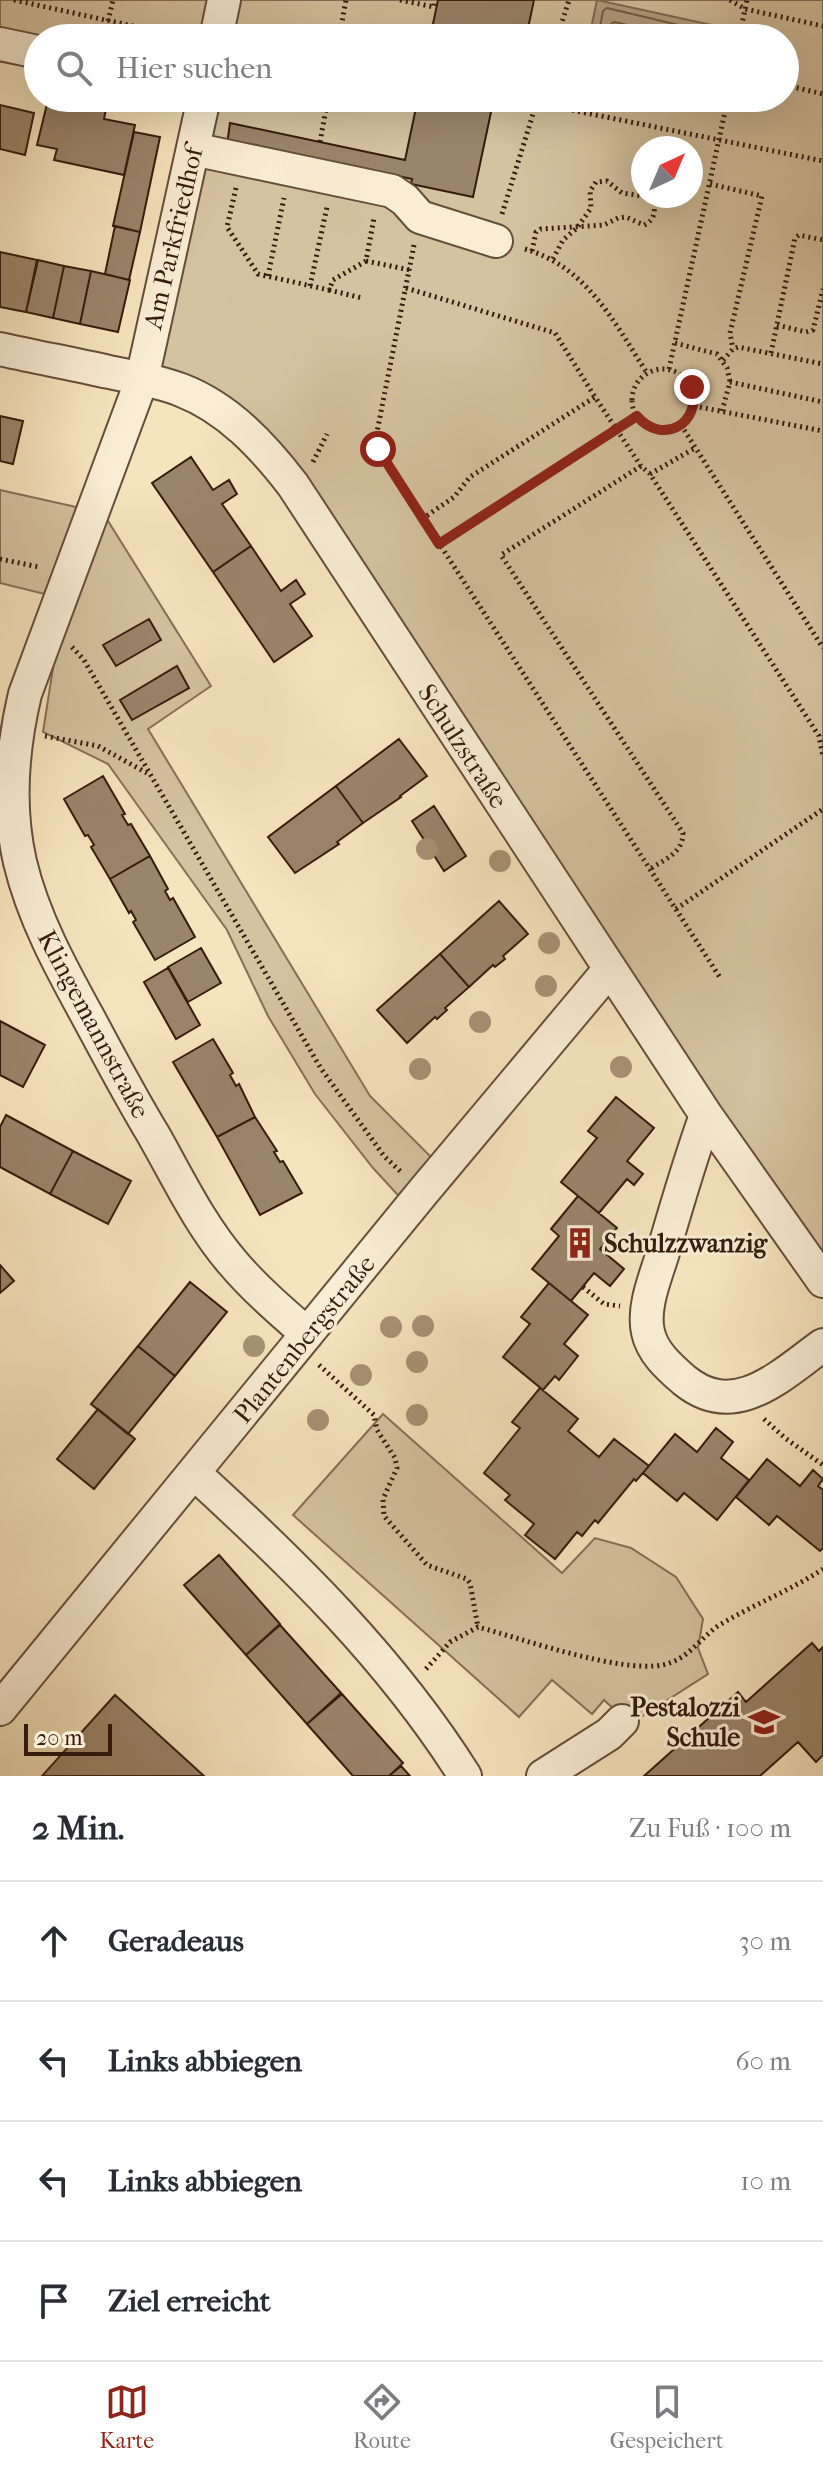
<!DOCTYPE html>
<html lang="de">
<meta charset="utf-8">
<style>
body{margin:0;font-family:"IM FELL French Canon",serif;background:#f7f7f7;color:#2b2b33}
.compass{position:absolute;left:631px;top:136px;width:72px;height:72px;border-radius:50%;background:#fff;box-shadow:0 8px 32px #0002;rotate:44deg}
.scale{position:absolute;left:24px;bottom:20px;width:88px;box-sizing:border-box;padding-left:8px;border:4px solid #361c0f;border-top:0;font-size:22px;line-height:28px;white-space:nowrap;color:#361c0f;-webkit-text-stroke:6px #f9edd5;paint-order:stroke}
.stop{position:absolute;width:24px;height:24px;margin:-18px;border:6px solid #8f2418;border-radius:50%;background:#fff}
.stop.end{background:#8f2418;border-color:#fff;box-shadow:0 2px 8px #0008}
.list{margin:0;padding:0;list-style:none}
h2{display:flex;justify-content:space-between;align-items:center;height:104px;margin:0;padding:0 32px;font-size:34px}
h2 small{font-size:26px;font-weight:400;color:#7c7c81}
.list li{display:grid;grid-template-columns:52px 1fr auto;gap:24px;align-items:center;box-sizing:border-box;height:120px;padding:0 32px;border-top:2px solid #e1e1e2}
.list b{display:block;font-size:30px;white-space:nowrap}
.list em{font-size:26px;font-style:normal;color:#7c7c81}
.icon{flex:none;width:44px;height:44px;fill:none;stroke:currentColor;stroke-width:2;stroke-linecap:round;stroke-linejoin:round}
.map{position:relative;flex:none;width:823px;height:1776px;overflow:hidden}
.search{position:absolute;background:#fff;box-shadow:0 8px 32px #0002;left:24px;right:24px;top:24px;height:88px;display:flex;align-items:center;gap:20px;box-sizing:border-box;padding:0 28px;border-radius:44px;color:#7c7c81;font-size:30px}
.sheet{height:584px;background:#fff}
nav{display:flex;justify-content:space-around;align-items:center;box-sizing:border-box;height:112px;border-top:2px solid #e1e1e2;background:#fff;font-size:22px;color:#7c7c81}
nav a{display:grid;justify-items:center;gap:4px}
nav .on{color:#8f2418}
.map>svg:first-child{display:block}
.green{fill:#d5c2a0;stroke:#866f58;stroke-width:2;fill-rule:evenodd}
.water{fill:#b5a082;stroke:#826b54;stroke-width:2}
.lines{fill:none;stroke-linecap:round;stroke-linejoin:round}
.shore{stroke:#765e48;stroke-width:2}
.building{fill:#9a846a;stroke:#361c0f;stroke-width:2}
.minor-casing{stroke:#664e3b;stroke-width:36}
.path{stroke:#361c0f;stroke-width:5;stroke-dasharray:2 4;stroke-linecap:butt}
.minor{stroke:#f9edd5;stroke-width:32}
.tree{fill:#a79275}
.route{stroke:#8f2418;stroke-width:10}
.labels{text-anchor:middle;stroke-width:6;stroke-linejoin:round;paint-order:stroke}
.street-label{font-size:26px;fill:#361c0f;stroke:#f9edd5}
.poi-label{font-size:26px;font-weight:bold;fill:#361c0f;stroke:#f9edd5;text-anchor:start}
</style>
<div class="map">
<svg width="823" height="1776" viewBox="0 0 823 1776">
<rect width="100%" height="100%" fill="#f6e4be"/>
<filter id="stains"><feTurbulence type="fractalNoise" baseFrequency=".0025" numOctaves="4"/><feColorMatrix values="0 0 0 0 .2 0 0 0 0 .09 0 0 0 0 .02 0 0 0 .5 -.17"/></filter>
<radialGradient id="worn" r=".72"><stop offset=".6" stop-color="#630" stop-opacity="0"/><stop offset="1" stop-color="#630" stop-opacity=".3"/></radialGradient>
<path class="green" d="M0,0H222L214,38H38L0,43Z
M226,0H823V1280L294,480L145,376L206,98H785V38H219ZM643,148H691V196H643Z
M0,490L103,513L211,686L148,729L370,1096L441,1167L408,1206L373,1168L315,1094L268,1016L227,930L108,764L43,732L60,623L45,594L0,583Z
M383,1414L562,1573L595,1538L631,1548L676,1577L703,1619L698,1648L708,1674L630,1724L604,1700L592,1714L552,1680L519,1717L293,1515Z"/>
<path class="water" d="M597,0L721,27L719,38H589Z
M648,98H706L704,110Z"/>
<g class="lines">
<path class="shore" d="M598,38L603,11L607,8L708,32L711,38
M608,38L611,24L614,22L688,38"/>
</g>
<path class="building" d="M438,0H534L526,38H430Z
M418,98H494L473,197L411,184L412,179L249,144L248,148L227,145L230,123L405,160Z
M67,100L106,109L104,119L135,125L124,175L54,160L57,149L37,145L47,104L65,108Z
M0,105L34,113L25,155L0,149Z
M134,132L160,137L140,232L113,226Z
M115,226L140,232L129,280L105,274Z
M0,252L37,260L26,312L0,307Z
M38,260L64,266L53,318L26,312Z
M64,266L91,271L80,324L53,318Z
M91,271L130,280L118,332L80,324Z
M0,416L23,421L13,464L0,461Z
M191,457L213,490L229,480L237,494L222,504L251,546L213,572L152,483Z
M251,546L281,591L296,580L305,594L290,604L312,636L274,662L213,572Z
M149,619L161,640L116,666L103,645Z
M177,666L189,688L132,720L120,700Z
M399,739L427,776L400,796L401,797L363,823L336,786Z
M103,776L125,814L122,815L128,825L131,824L150,856L110,879L91,847L94,845L88,835L85,836L64,799Z
M336,786L363,823L337,842L339,844L295,873L268,837Z
M434,806L466,856L444,871L412,821Z
M150,856L168,889L165,891L170,900L173,898L195,937L155,960L133,922L136,920L131,911L129,913L110,879Z
M499,901L528,934L503,956L505,959L495,967L493,965L469,987L440,954Z
M201,948L221,983L188,1002L168,967Z
M440,954L469,987L445,1008L447,1010L437,1019L435,1017L407,1043L377,1010Z
M168,968L200,1025L176,1039L144,982Z
M0,1021L45,1045L23,1087L0,1075Z
M213,1039L233,1073L230,1075L236,1086L239,1084L255,1117L217,1137L173,1062Z
M616,1097L654,1128L627,1161L643,1174L634,1185L627,1179L599,1213L561,1182L597,1138L588,1131Z
M6,1115L73,1151L50,1194L0,1167V1127Z
M255,1117L277,1151L274,1152L280,1162L283,1161L302,1193L260,1215L217,1137Z
M73,1151L131,1181L108,1224L50,1194Z
M578,1196L617,1228L600,1249L624,1269L610,1286L594,1273L571,1301L532,1269L559,1236L551,1229Z
M0,1265L14,1281L0,1293Z
M190,1282L227,1312L175,1376L138,1346Z
M549,1283L588,1315L564,1344L578,1356L559,1380L555,1376L543,1390L503,1357L530,1324L521,1317Z
M138,1346L175,1376L128,1434L91,1404Z
M540,1388L578,1419L568,1431L599,1457L614,1439L649,1466L636,1481L634,1479L598,1523L595,1520L582,1536L577,1532L555,1559L525,1535L534,1524L505,1500L510,1495L484,1473L520,1428L512,1422Z
M98,1409L135,1439L94,1489L57,1459Z
M716,1428L733,1442L721,1458L749,1480L717,1520L684,1493L677,1501L643,1473L675,1434L697,1452Z
M767,1459L800,1486L813,1470L823,1479L818,1486L823,1490V1548L820,1551L777,1516L769,1525L736,1497Z
M219,1555L280,1624L246,1655L184,1585Z
M280,1625L341,1693L307,1724L246,1655Z
M812,1643L819,1651L823,1647V1755L816,1762L798,1742L760,1776H644L738,1692L746,1702Z
M342,1694L403,1763L389,1776H353L307,1724Z
M115,1695L204,1776H42Z
M401,1766L410,1776H389Z"/>
<g class="lines">
<defs>
<path id="minor" d="M216,38L224,0
M0,44L38,52
M204,98L142,379L25,694C12,749 7,805 20,862C33,917 61,968 88,1017C109,1056 130,1096 153,1134C178,1178 200,1225 233,1263C255,1289 282,1312 307,1334
M193,149L392,191L405,200L420,217L496,241
M0,349C36,357 73,364 109,372C133,377 158,381 181,390C228,408 263,446 293,485L706,1115L823,1281
M706,1115C690,1160 677,1204 664,1249C657,1274 642,1306 648,1332C652,1352 669,1367 684,1380C735,1422 781,1375 823,1345
M194,1473C295,1565 392,1660 465,1776
M0,1709L423,1192L609,970
M543,1776L609,1734L622,1721"/>
</defs>
<use href="#minor" class="minor-casing"/>
<path class="path" d="M14,0L188,38
M400,0L434,7L435,0
M730,0L745,9L823,26
M108,21L113,0
M339,38L346,0
M557,38L569,0
M739,38L747,0
M785,85L823,94
M537,103L823,161
M320,142L328,98
M710,184L762,196L730,333L733,349
M236,188L227,227L258,274L329,290L333,280L366,261L374,218
M502,214L538,98
M414,245L376,437L378,449L721,979
M525,249C587,267 614,322 647,373
M532,251L536,232L541,229L604,225L618,218L626,217L644,225C655,220 655,212 654,201L648,196
M553,259L563,240L577,228L591,208L590,191L596,182L607,181L622,193L643,196
M366,261L410,270
M268,276L284,198
M310,286L327,207
M406,288L555,333L595,397
M329,290L362,298
M777,325L806,332L813,330L823,289
M675,343L717,354L727,368L730,382
M771,353L795,238L799,235L823,240
M723,360L733,349L738,347L823,364
M669,369L728,98
M632 400a31 31 0 1 1 62 0a31 31 0 1 1-62 0Z
M694,406L823,431
M722,411L730,382L823,402
M681,425L823,648
M313,462L327,434
M641,466L501,555L683,833C683,853 665,859 650,869
M650,474L695,448
M422,519L454,497L470,477L595,397L641,466L650,474L819,736L823,757
M439,544L637,416
M0,559L39,567
M72,647L84,660L320,1067L384,1156L401,1172
M45,736L98,746L147,773
M676,909L823,809
M583,1287L604,1304L620,1306
M319,1365L374,1415L377,1430L395,1458L397,1468L383,1499L384,1516L427,1565L467,1579L470,1583L478,1627
M764,1419L785,1438L823,1465
M426,1669L450,1642L478,1627C523,1639 619,1673 662,1665C689,1660 700,1637 721,1624C755,1604 791,1590 823,1569"/>
<use href="#minor" class="minor"/>
</g>
<g class="tree">
<circle cx="427" cy="849" r="11"/>
<circle cx="500" cy="861" r="11"/>
<circle cx="549" cy="943" r="11"/>
<circle cx="546" cy="986" r="11"/>
<circle cx="480" cy="1022" r="11"/>
<circle cx="621" cy="1067" r="11"/>
<circle cx="420" cy="1069" r="11"/>
<circle cx="423" cy="1326" r="11"/>
<circle cx="391" cy="1327" r="11"/>
<circle cx="254" cy="1346" r="11"/>
<circle cx="417" cy="1362" r="11"/>
<circle cx="361" cy="1375" r="11"/>
<circle cx="417" cy="1415" r="11"/>
<circle cx="318" cy="1420" r="11"/>
</g>
<g class="lines">
<path class="route" d="M378,449L439,544L637,416C662,446 702,424 692,387"/>
</g>
<defs>
<symbol id="building-bare" viewBox="-9 -9 18 18"><path d="M-4-6H4V6H1V3H-1V6H-4ZM-2.5-4.3h1.7v1.8h-1.7ZM.8-4.3h1.7v1.8H.8ZM-2.5-1h1.7V.8h-1.7ZM.8-1h1.7V.8H.8Z" fill="#8f2418" stroke="#f9edd5" stroke-width="2.5" paint-order="stroke"/></symbol>
<symbol id="school-bare" viewBox="-9 -9 18 18"><path d="M0-5L7-2L0 1L-7-2ZM-4 1L0 2.5L4 1V4Q0 6-4 4Z" fill="#8f2418" stroke="#f9edd5" stroke-width="2.5" paint-order="stroke"/></symbol>
</defs>
<g fill-rule="evenodd">
<use href="#building-bare" x="558" y="1221" width="44" height="44"/>
<use href="#school-bare" x="742" y="1700" width="44" height="44"/>
</g>
<g class="labels">
<g class="street-label">
<text transform="translate(173 238) rotate(-77)" y="9">Am Parkfriedhof</text>
<text transform="translate(463 746) rotate(57)" y="9">Schulzstraße</text>
<text transform="translate(94 1024) rotate(62)" y="9">Klingemannstraße</text>
<text transform="translate(304 1339) rotate(-51)" y="9">Plantenbergstraße</text>
</g>
<g class="poi-label">
<text x="604" y="1252">Schulzzwanzig</text>
<text x="740" y="1716" text-anchor="end">Pestalozzi<tspan x="740" dy="30">Schule</tspan></text>
</g>
</g>
<rect width="100%" height="100%" filter="url(#stains)"/>
<rect width="100%" height="100%" fill="url(#worn)"/>
</svg>
<svg class="compass" viewBox="-18 -18 36 36"><path d="M0-13l5 13h-10z" fill="#e53935"/><path d="M0 13l5-13h-10z" fill="#7c7c81"/></svg>
<div class="scale">20 m</div>
<div class="stop" style="left:378px;top:449px"></div>
<div class="stop end" style="left:692px;top:387px"></div>
<div class="search"><svg class="icon" aria-label="search" viewBox="0 0 24 24"><circle cx="10" cy="10" r="6"/><path d="M15 15l6 6"/></svg>Hier suchen</div>
</div>
<section class="sheet">
<h2>2 Min.<small>Zu Fuß · 100 m</small></h2>
<ul class="list">
<li><svg class="icon" aria-label="ahead" viewBox="0 0 24 24"><path d="M12 20V5M6 11l6-6 6 6"/></svg><div><b>Geradeaus</b></div><em>30 m</em></li>
<li><svg class="icon" aria-label="left" viewBox="0 0 24 24"><path d="M17 20v-9H6M10 6l-5 5 5 5"/></svg><div><b>Links abbiegen</b></div><em>60 m</em></li>
<li><svg class="icon" aria-label="left" viewBox="0 0 24 24"><path d="M17 20v-9H6M10 6l-5 5 5 5"/></svg><div><b>Links abbiegen</b></div><em>10 m</em></li>
<li><svg class="icon" aria-label="arrive" viewBox="0 0 24 24"><path d="M6 21V4h12l-3 4 3 4H6"/></svg><div><b>Ziel erreicht</b></div></li>
</ul>
</section>
<nav>
<a class="on"><svg class="icon" aria-label="map" viewBox="0 0 24 24"><path d="M3 6l6-2 6 2 6-2v14l-6 2-6-2-6 2zM9 4v14M15 6v14"/></svg>Karte</a>
<a><svg class="icon" aria-label="directions" viewBox="0 0 24 24"><path d="M12 3l9 9-9 9-9-9zM9 14v-3h6M13 9l2 2-2 2"/></svg>Route</a>
<a><svg class="icon" aria-label="saved" viewBox="0 0 24 24"><path d="M7 4h10v16l-5-4-5 4z"/></svg>Gespeichert</a>
</nav>
